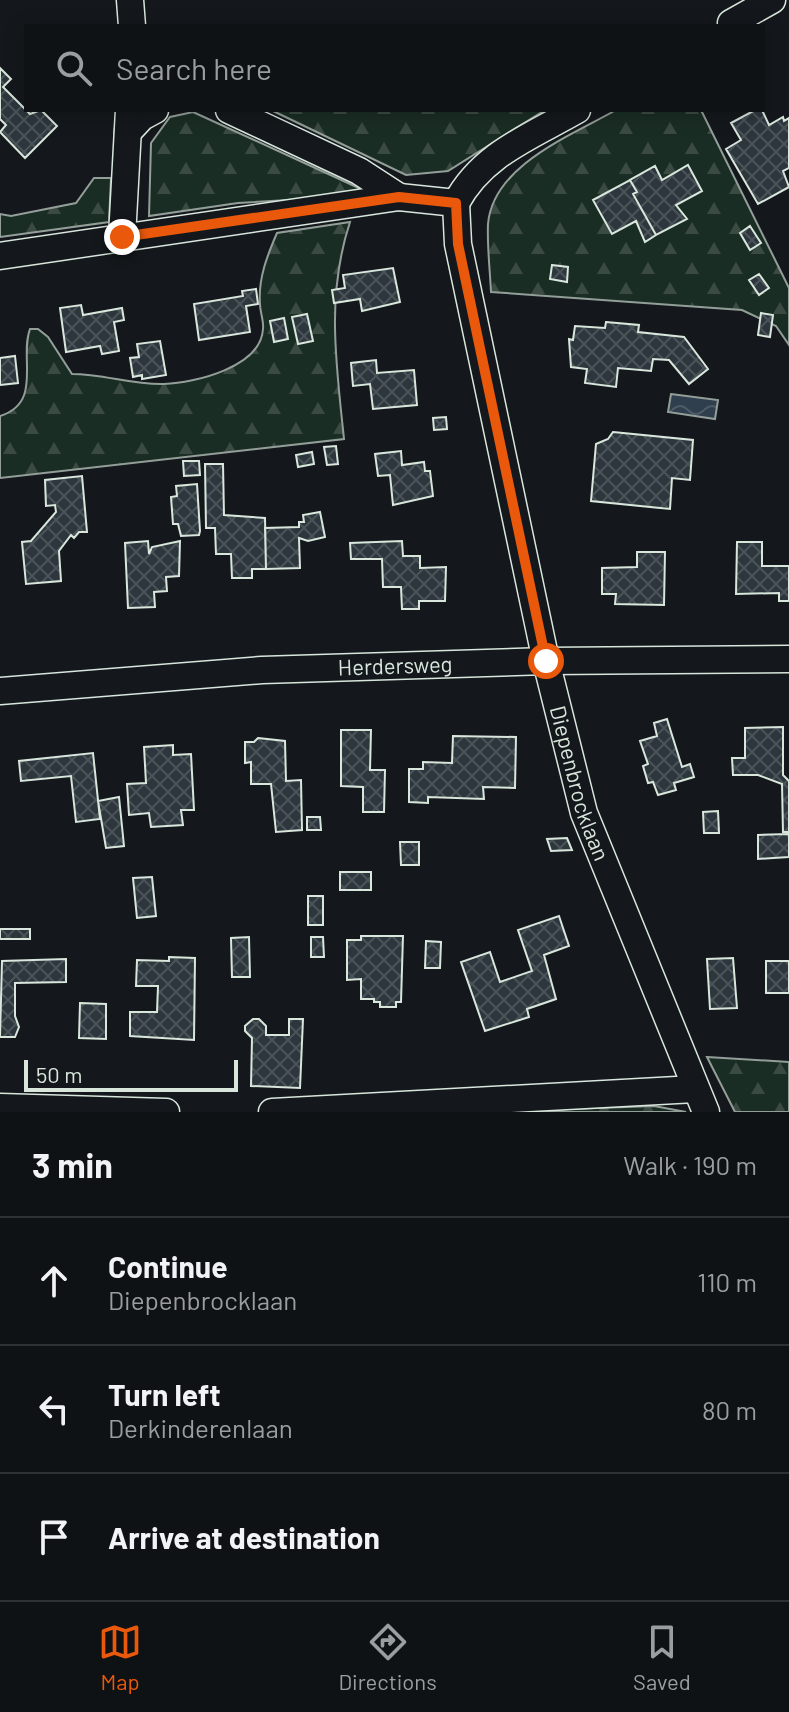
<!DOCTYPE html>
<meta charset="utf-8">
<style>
body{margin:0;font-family:Barlow,sans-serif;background:#1d2022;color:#f1f3f6}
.scale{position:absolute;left:24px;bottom:20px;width:214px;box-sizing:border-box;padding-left:8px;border:4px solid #d8e6dc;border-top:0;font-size:22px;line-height:28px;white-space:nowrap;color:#d8e6dc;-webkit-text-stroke:6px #14181c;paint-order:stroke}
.stop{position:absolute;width:24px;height:24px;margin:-18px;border:6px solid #ea580c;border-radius:50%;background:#fff}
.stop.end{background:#ea580c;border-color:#fff;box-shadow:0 2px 8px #0008}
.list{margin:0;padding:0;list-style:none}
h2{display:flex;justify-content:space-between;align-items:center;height:104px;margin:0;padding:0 32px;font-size:34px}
h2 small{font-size:26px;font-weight:400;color:#9b9ea0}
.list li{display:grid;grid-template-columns:52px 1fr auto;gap:24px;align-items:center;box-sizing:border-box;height:128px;padding:0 32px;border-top:2px solid #2f3234}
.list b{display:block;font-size:30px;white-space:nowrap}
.list p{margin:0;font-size:26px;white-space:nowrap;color:#9b9ea0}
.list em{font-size:26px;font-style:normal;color:#9b9ea0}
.icon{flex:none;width:44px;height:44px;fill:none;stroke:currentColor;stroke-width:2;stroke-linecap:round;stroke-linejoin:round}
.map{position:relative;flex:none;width:789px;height:1112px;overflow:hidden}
.search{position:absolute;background:#0f1215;box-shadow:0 4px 20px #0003;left:24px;right:24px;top:24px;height:88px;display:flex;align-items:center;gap:20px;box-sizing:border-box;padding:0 28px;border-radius:0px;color:#9b9ea0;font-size:30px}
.sheet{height:488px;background:#0f1215}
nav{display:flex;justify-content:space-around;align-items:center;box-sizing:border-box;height:112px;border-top:2px solid #2f3234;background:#0f1215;font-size:22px;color:#9b9ea0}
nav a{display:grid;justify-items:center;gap:4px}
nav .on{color:#ea580c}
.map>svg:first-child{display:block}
.forest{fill:url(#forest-firs);stroke:#939e99;stroke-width:2}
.water{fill:url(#water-waves);stroke:#939e99;stroke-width:2}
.building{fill:url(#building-cross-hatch);stroke:#d8e6dc;stroke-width:2}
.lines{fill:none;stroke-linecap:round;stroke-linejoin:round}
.street-casing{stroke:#d8e6dc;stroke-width:29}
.street{stroke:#14181c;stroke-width:26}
.route{stroke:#ea580c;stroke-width:10}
.labels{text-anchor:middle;stroke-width:6;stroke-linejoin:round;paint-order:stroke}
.street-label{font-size:22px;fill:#d8e6dc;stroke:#14181c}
</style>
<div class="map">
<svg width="789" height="1112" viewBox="0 0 789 1112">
<defs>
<pattern id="forest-firs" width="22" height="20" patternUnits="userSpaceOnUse" patternTransform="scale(2)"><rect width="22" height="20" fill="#1a2d24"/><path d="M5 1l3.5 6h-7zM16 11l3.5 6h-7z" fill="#3b4b43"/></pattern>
<pattern id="water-waves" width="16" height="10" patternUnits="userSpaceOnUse" patternTransform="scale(2)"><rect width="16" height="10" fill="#2f3f4d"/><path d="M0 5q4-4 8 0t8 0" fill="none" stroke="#4c5b66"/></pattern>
<pattern id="building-cross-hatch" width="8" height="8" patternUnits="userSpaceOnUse" patternTransform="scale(2)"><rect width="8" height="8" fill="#2c363c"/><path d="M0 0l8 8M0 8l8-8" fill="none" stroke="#4a5358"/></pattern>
</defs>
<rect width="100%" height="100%" fill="#14181c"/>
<path class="forest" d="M271,110H545L448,171L406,175Z
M616,110H701L789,288V345L776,326L742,310L491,292C490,270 487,246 488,224C493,165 572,135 616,110Z
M193,112L374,195L238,203L149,216L151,143L170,117Z
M94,178H111L109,222L0,237V214L11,216L76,203Z
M350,222C326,295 336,363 344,439L0,478V416C43,403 19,358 30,329H38L48,337L72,374C104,374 132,385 164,384C195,383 261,367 263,329C264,321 260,312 260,304C258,279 267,256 277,233Z
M707,1057L789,1062V1112H735Z
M654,1106L686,1112H484Z"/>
<path class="water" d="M671,394L718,400L715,419L668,412Z"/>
<path class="building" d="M0,68L11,79L3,87L30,114L41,110L57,126L25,158L0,132L6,125L0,119Z
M755,110H762L769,125L783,117L784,121L789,118V168L783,171L789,187L758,204L726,149L741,140L731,123Z
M688,165L702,191L676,205L687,219L656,235L633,194L637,192L630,180L655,166L662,180Z
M630,180L637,192L633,194L656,235L645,242L636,221L612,234L593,200Z
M750,226L761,243L750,250L740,233Z
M552,265L568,267L567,282L550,279Z
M393,268L400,302L362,311L360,299L334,303L332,290L345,288L343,275Z
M759,274L769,288L759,295L749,280Z
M256,289L258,304L246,306L250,332L199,340L194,304L243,296L242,291Z
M81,305L83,315L122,308L124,320L114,322L119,351L102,354L100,346L66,352L60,308Z
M761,313L773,315L770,337L758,335Z
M307,314L313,341L298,344L292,317Z
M284,318L288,339L274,342L270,321Z
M606,322L639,325L638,332L684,337L708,369L689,384L669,360L653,359L651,371L618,368L616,387L585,383L587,369L571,367L569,339L573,340L575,326L605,328Z
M160,341L166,375L142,379V375L133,377L130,358L139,357L137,344Z
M15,356L18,383L0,385V358Z
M376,360L377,373L414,370L417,405L373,409L370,384L353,386L351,363Z
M446,417L447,429L434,430L433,418Z
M613,432L693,440L690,480L672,478L670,509L591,501L596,444L608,439Z
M336,446L338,464L327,465L324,447Z
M401,451L402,465L424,462L425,471H430L433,496L393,505L390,475L378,476L375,454Z
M312,452L314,464L298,467L296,455Z
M183,461H199L200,475L184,476Z
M205,464H223L224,515L265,518L266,569H252V578H232L231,554H216L215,528H206Z
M82,476L87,532H79L74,538L71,535L59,551L61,581L26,584L22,542L31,541L56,512L55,505L46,506L45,480Z
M197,484L200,531L199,535L181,536L178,524H173L171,497L177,496L176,486Z
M320,512L325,537L308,541L299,538L300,568L266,569L265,528L299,527V522H304L303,515Z
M148,541L149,554L152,547L180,541L179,576L166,577L167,591L154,592L155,607L128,608L125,543Z
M402,541L403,556H420V568L446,567L445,601H419V609H402L401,587H383L382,559H351L350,543Z
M737,542H762V566H789V601H779V593L736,594Z
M637,552H665L664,605L615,604L616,594H602V568L637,567Z
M667,719L682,767L690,764L694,777L674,783L676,790L658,795L653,782L648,783L643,766L648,764L640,741L657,736L654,723Z
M783,727V775L789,781V832H783L782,784L758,775H733L732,758H745V728Z
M341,730H371L370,770H385L384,812H363V787L341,786Z
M453,736L516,737L515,788L483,787L484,799L428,797V803L409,802V769H423V762L452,763Z
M258,738L285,741L286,781L301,780L302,830L276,832L271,784H251V762L245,763V742H254Z
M173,745V755L191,754L194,810H181L183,825L151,827L149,813L129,815L127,784L146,783L144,747Z
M93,753L100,819L76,822L71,776L21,781L19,761Z
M119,797L124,846L106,848L98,801Z
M718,811L719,833H704L703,812Z
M307,817H320L321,830H307Z
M789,834V857L758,859V835Z
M567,838L572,850L551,851L547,839Z
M400,842H419V865H401Z
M340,872H371V890H340Z
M152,877L156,916L137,918L133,878Z
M308,896H323V925H308Z
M559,916L569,946L544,955L556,999L527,1009L529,1017L485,1031L461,962L490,952L500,982L532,971L518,930Z
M0,929H30V939H0Z
M361,936H403L401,1002H396V1007H380V1002H374V999H361V979L347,980V940H361Z
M249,937L250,977H232L231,938Z
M311,937H323L324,957H311Z
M426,941L441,942L440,968H425Z
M169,957L195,958L194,1040L130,1036V1012H157L158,986H136L137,960L169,961Z
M733,958L737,1008L710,1009L707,959Z
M66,959V982L15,983V1016L19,1027L15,1037H0L2,961Z
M766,961H789V993H766Z
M80,1003L106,1004V1039L79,1038Z
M253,1019H259L266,1026V1035H289V1019H303L300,1088L251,1086L252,1038L245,1031V1026Z"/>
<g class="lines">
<defs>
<g id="street">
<path d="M130,0L132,26"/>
<path d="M731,23L772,0"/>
<path d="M229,110L359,171L399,197"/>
<path d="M128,132L142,117L155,110"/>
<path id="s1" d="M456,203L458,244L546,661L584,813L706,1112"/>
<path d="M122,237L129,110"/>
<path d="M0,256L399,197L456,203C482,154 530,137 577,110"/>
<path id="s2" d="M0,691L262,670L546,661L789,659"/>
<path d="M0,1107L166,1112"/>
<path d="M272,1112L695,1089"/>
</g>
</defs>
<use href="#street" class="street-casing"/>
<use href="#street" class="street"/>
</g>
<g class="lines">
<path class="route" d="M122,237L399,197L456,203L458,244L546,661"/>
</g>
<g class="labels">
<g class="street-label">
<text dy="8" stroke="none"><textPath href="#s2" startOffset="396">Herdersweg</textPath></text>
<text dy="8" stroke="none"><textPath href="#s1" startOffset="594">Diepenbrocklaan</textPath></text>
</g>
</g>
</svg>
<div class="scale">50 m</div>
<div class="stop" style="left:546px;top:661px"></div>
<div class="stop end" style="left:122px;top:237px"></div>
<div class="search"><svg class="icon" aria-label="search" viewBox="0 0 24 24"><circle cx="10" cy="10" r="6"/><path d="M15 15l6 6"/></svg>Search here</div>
</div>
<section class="sheet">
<h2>3 min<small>Walk · 190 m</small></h2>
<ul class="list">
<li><svg class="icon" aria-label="ahead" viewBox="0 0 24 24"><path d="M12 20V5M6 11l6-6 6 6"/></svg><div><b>Continue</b><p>Diepenbrocklaan</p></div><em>110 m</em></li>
<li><svg class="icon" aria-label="left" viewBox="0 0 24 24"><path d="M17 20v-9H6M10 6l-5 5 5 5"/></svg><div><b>Turn left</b><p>Derkinderenlaan</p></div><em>80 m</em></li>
<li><svg class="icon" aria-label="arrive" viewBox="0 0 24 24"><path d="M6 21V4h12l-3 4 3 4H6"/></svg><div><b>Arrive at destination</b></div></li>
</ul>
</section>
<nav>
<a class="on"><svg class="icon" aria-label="map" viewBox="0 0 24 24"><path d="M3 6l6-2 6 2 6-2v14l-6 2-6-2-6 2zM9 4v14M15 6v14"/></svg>Map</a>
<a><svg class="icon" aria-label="directions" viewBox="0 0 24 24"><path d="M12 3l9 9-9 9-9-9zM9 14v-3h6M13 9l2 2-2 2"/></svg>Directions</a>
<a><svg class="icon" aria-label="saved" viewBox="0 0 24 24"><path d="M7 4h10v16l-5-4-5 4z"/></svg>Saved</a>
</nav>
